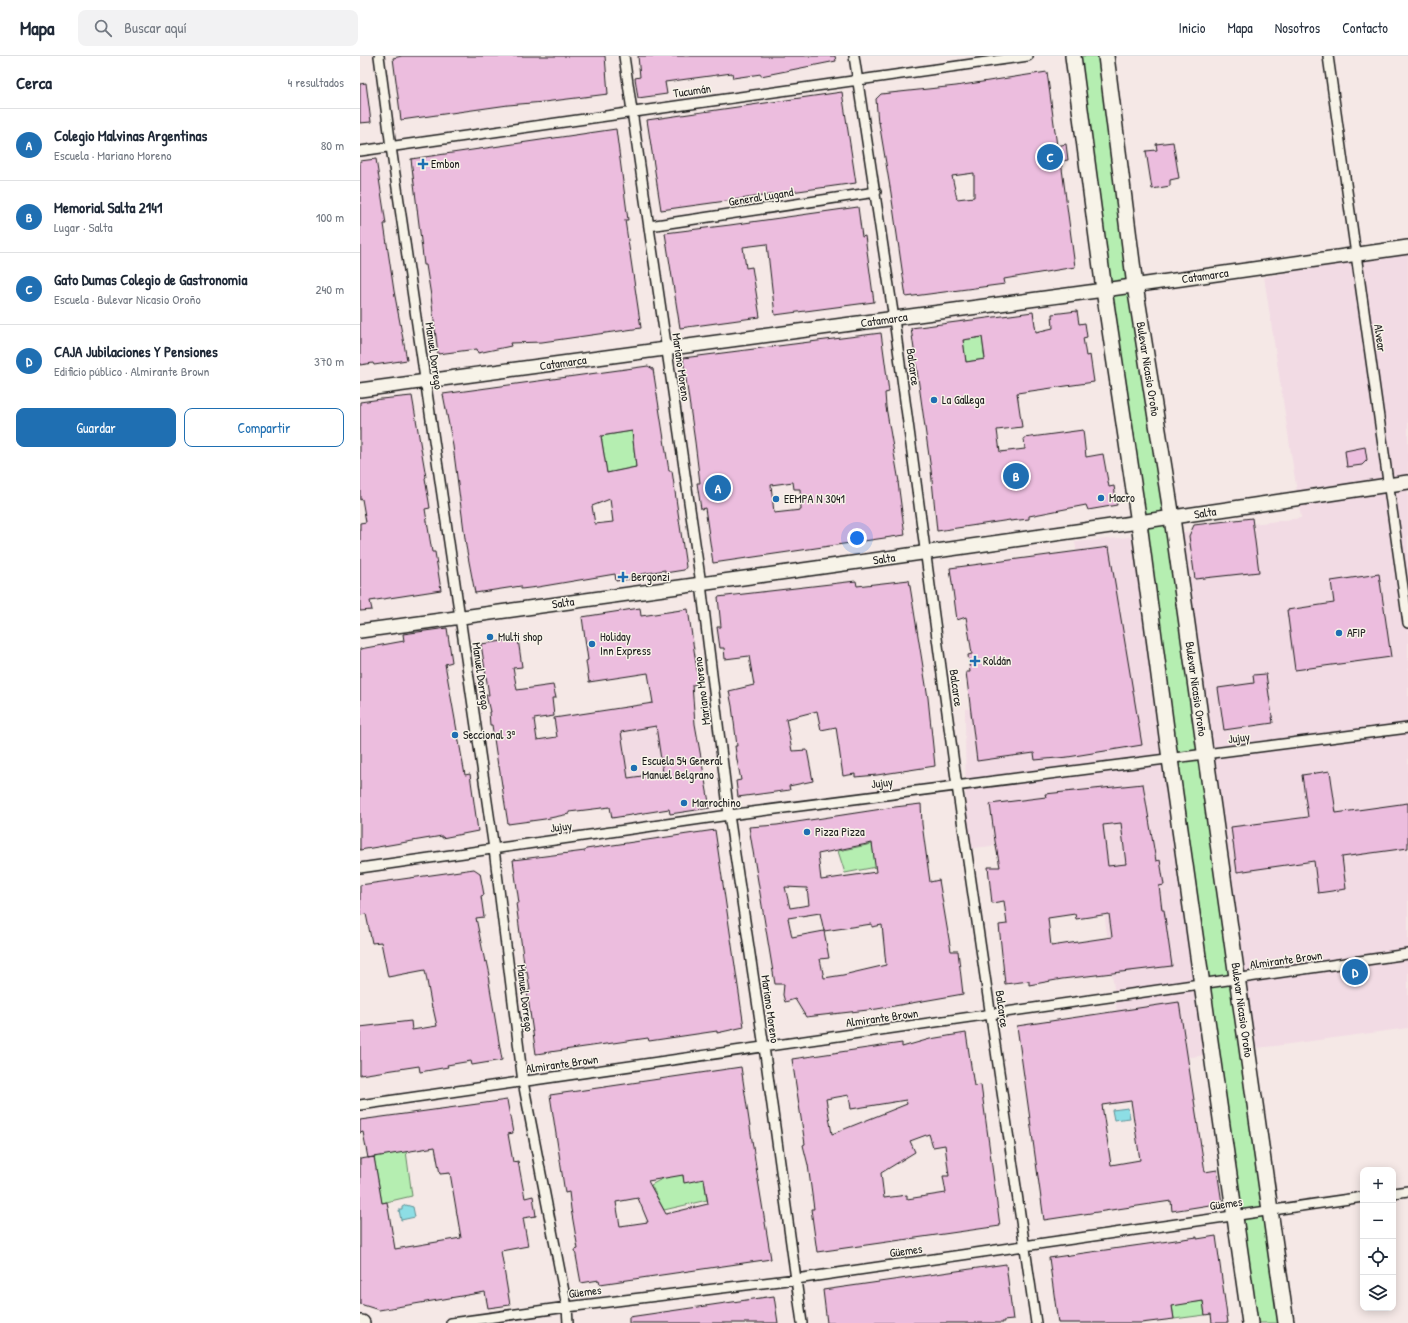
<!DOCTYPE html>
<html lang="es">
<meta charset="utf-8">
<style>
body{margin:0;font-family:"Patrick Hand",sans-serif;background:#f2f2f3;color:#1f2937}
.controls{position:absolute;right:12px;bottom:12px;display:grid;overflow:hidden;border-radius:8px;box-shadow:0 2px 10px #0003}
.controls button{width:36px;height:36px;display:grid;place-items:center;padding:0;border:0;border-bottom:1px solid #e0e1e3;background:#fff;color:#1f2937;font:20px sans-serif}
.you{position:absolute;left:497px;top:482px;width:14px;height:14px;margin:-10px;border:3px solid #fff;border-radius:50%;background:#1a73e8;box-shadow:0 0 0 6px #1a73e833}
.badge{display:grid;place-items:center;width:26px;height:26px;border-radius:50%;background:#1f6fb2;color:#fff;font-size:13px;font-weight:700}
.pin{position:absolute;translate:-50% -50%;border:2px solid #fff;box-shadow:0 1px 4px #0006}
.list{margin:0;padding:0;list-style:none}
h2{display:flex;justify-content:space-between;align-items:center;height:52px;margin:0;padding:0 16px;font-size:17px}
h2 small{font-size:13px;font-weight:400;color:#747a83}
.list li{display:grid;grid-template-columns:26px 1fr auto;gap:12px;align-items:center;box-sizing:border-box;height:72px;padding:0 16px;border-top:1px solid #e0e1e3}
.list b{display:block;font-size:15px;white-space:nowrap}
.list p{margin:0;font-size:13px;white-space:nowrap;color:#747a83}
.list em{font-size:13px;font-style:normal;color:#747a83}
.actions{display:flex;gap:8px;padding:12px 16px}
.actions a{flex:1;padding:9px 0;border:1px solid #1f6fb2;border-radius:8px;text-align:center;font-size:14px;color:#1f6fb2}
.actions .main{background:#1f6fb2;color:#fff}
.icon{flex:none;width:22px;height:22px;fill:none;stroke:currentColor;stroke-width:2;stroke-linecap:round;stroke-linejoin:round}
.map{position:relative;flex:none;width:1048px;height:1267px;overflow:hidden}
header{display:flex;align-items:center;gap:24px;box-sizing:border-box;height:56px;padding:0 20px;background:#fff;border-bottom:1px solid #e0e1e3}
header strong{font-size:19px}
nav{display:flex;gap:22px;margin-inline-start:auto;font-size:14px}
.search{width:280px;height:36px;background:#f2f2f3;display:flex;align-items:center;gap:10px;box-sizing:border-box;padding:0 14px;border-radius:8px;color:#747a83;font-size:15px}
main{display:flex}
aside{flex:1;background:#fff}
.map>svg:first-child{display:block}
.built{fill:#f2dbe4}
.green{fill:#b5eeb1;stroke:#688566}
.water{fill:#8ddee5;stroke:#609095}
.building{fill:#ecbdde;stroke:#1c1c1c;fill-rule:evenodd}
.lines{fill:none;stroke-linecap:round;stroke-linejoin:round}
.minor-casing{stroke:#1c1c1c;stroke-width:12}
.secondary-casing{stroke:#1c1c1c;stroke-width:16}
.primary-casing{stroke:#1c1c1c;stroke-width:18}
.minor{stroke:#f7f3e8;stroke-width:9}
.secondary{stroke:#f7f3e8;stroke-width:13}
.primary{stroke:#f7f3e8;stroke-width:15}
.poi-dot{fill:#1f6fb2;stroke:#f7f3e8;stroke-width:1.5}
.labels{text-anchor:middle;stroke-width:3;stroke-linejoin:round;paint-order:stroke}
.street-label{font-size:12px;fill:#1c1c1c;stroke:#f7f3e8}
.poi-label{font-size:12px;fill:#1c1c1c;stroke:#f7f3e8;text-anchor:start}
</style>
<header>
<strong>Mapa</strong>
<div class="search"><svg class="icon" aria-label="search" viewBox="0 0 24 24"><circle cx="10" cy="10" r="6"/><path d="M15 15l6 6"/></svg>Buscar aquí</div>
<nav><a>Inicio</a><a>Mapa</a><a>Nosotros</a><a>Contacto</a></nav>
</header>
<main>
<aside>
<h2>Cerca<small>4 resultados</small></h2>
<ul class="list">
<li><span class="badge">A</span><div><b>Colegio Malvinas Argentinas</b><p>Escuela · Mariano Moreno</p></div><em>80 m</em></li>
<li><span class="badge">B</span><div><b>Memorial Salta 2141</b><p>Lugar · Salta</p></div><em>100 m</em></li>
<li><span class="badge">C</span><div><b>Gato Dumas Colegio de Gastronomia</b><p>Escuela · Bulevar Nicasio Oroño</p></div><em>240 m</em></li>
<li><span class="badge">D</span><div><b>CAJA Jubilaciones Y Pensiones</b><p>Edificio público · Almirante Brown</p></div><em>370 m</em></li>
</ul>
<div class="actions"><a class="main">Guardar</a><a>Compartir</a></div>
</aside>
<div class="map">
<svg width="1048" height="1267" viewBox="0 0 1048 1267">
<rect width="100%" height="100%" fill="#f5e8e6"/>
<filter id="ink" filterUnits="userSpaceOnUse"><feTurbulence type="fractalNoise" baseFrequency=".025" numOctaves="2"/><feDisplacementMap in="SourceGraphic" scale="8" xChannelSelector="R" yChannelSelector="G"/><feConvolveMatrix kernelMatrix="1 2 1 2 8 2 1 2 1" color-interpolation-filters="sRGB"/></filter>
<g filter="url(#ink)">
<path class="built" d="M1048,193V972L764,1010L734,778L606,793L605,653L738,633L715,486L844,474L941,462L904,221Z
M293,647L309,753L252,762L236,656Z"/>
<path class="green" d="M713,0H746L926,1267H890Z
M622,281L625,303L606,306L603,284Z
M272,375L276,411L247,417L241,380Z
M512,788L516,811L485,817L478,795Z
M46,1095L52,1140L22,1147L14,1101Z
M322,1114L324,1126L344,1123L347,1144L304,1154L291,1129C300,1123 311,1120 322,1114Z
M843,1245L845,1259L814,1263L812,1249Z"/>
<path class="water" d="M768,1052L770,1062L754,1064L752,1054Z
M46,1149L53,1151L55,1161L41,1164L39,1154H42V1151Z"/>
<path class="building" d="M42,0H245L248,38L184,46L148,49L41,64L33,2Z
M278,0H475L476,5L401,20V18L373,22L372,17L305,26L307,38L278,42L275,22L280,21Z
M687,16L697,90L706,88L708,104L701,105L715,211L644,223L645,228L546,241L531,137L519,66L518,67L516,43L521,38L596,30ZM614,117V141L597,143L592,120Z
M6,27L11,66L0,67V28Z
M482,36L496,127L301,154L287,64Z
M256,73L268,164H265L281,272L182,286L150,287L151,290L118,297L117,293L78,298L71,240L66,209H64L51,103Z
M813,86L819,122L810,124V130L792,133L786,95L797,94L796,88Z
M16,103L26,168H24L34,235L47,304L14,309L13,307L0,309V105Z
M498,151L502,181L505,180L514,246L415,259L407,188L383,191L386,212L392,211L400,261L320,272L305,177L370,169Z
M717,255L719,268L725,267L727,281L723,282L726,300L730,299L734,326L657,337L662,371L637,374L640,396L665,393L664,382L723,374L726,401L743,398L749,431L754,430L757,449L728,454L726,449L669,460V463L650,465V464L577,475L571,414L551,272L673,256L676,276L693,272L692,258ZM622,281L625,303L606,306L603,284Z
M521,277L529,336L525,337L526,351L539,426H538L545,479L353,507L345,452L341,453L337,427H340L335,386L323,302ZM433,426L434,433H440L441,454L414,457L411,429Z
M288,310L293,313L309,415H312L326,511L324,514L305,517V514L270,520V523L256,525L255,518L178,531L161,533V530L115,537L106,490L93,390L83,338ZM272,375L276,411L247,417L241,380ZM250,443L253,466L235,468L232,450Z
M52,340L66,421L65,422L70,452L65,453L72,496H75L81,534L10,545L12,554L0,555V467L6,466L2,443L0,444V346L21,343Z
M1005,391L1007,404L1002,409L987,411L985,395Z
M892,462L899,516L835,523L829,480L834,469Z
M749,491L782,689L708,701L675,704L674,697L617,705L606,616H610L608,599L612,598L609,578L606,561L597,564L590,512Z
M1019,518L1031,601L935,614L927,554L974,547L971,525Z
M549,524L568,642L575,710L517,719L495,721V718L483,720L476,671L461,674L457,655L426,663L432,695L447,694L453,725L429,730L430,734L378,741L376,725L381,724L377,704L375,690H377L372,650L369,635L394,629L389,600L365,603L364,592H360L357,571H361L358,541L496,525L497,530Z
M280,552L281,560L328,553L339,628L332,629L335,668L350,752L310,758L309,753L252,762L250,751L209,756V758L185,763L148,768L139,710H138L132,669H130L129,656H130L126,639H129L121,588L158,583L162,611L153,612L157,634L193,629L196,642H192L194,660L174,663L177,684L197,681L194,662L293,647L288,617L229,626L226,605L228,604L222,561ZM296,670L303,717L268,722L261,676Z
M87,572L92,606L85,608L105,719L110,718L118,775L82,782V780L0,794V593L44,585L43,578Z
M906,618L913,667L864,674L858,632L894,627L893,619Z
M970,715L976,757L1048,747V792L982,801L986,833L958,837L954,805L877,816L871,771L948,761L942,719Z
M783,728L796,805L800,804L804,829L799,830L802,854H804L812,910L702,923L669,929V925L645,928L639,869L647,868L644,845L632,847L628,811H640L635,785L630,748L686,741L685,738ZM761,767L766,808L748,810L743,769ZM715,858L716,863L749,858L752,881L691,890L688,862Z
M561,748L562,768L570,826L579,824L591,895H598L603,938L517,953L446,961L435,943L425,946L423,939L424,928H415L389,771L417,769L535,751ZM512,787L516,816L461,824L458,798ZM425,831L447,832L449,849L430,852ZM460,857L464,875L432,881L428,862ZM512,868V871L522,869L526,909L483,919L464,922L460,903L469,902L464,875Z
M355,774L384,971L357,977V975L289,985L288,982L176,998L167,935L170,934L167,915H165L156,847H159L153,804L225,795L226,793Z
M114,813L120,817L124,839L121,840L124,861L116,862L125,906L127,905L130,919L128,920L142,1004L112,1009L111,1005L87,1009L88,1011L60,1016L59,1010L0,1019V971L51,965L52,974L77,970L73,952H72L65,914L28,921L21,886L12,887L6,858L0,859V829Z
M819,946L845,1116L857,1114L862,1147L812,1155L811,1145L684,1164L657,970ZM771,1045L780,1104L751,1109L742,1049Z
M606,977L614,1030L621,1029L640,1170L457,1196L451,1153H454L448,1109L443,1089L445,1088L432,1003L542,987V991L570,983ZM489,1039L491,1053L546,1044L547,1048L472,1078L466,1043ZM569,1078L573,1091L585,1089L589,1120H583L586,1137L547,1143V1139L524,1142L521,1117L555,1096L550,1085Z
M381,1011L398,1124L411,1203L240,1228L239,1224L221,1227L215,1194L218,1193L211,1153L209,1136L205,1137L190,1039ZM323,1119L324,1127L344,1123L348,1148L306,1158L288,1125ZM278,1142L288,1166L260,1170L256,1146Z
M147,1044L153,1077L148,1078L153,1106L158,1105L165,1142L173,1140L176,1160L163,1162L168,1190L141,1195L150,1249L128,1252L125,1236L19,1254L0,1248V1103L14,1101L22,1147L27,1146L35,1193L101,1182L90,1117L80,1118L75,1091L8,1102L3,1076L0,1077V1064Z
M856,1180L868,1267H852L851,1258L845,1259L843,1245L812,1250L814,1263L781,1267H698L689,1202L837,1181V1183Z
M646,1208L653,1264L643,1265V1267H467L463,1234Z
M414,1240L418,1267H269V1261Z"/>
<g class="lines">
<defs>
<path id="minor" d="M19,0L31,91L134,793L163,1026L207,1251L208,1267
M264,0L341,528L369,759L404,991L442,1267
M494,0L534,263L597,730L676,1267
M968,0L1048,567
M0,95L668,0
M289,170L516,136
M0,812L369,759L1048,672
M0,1049L1048,898
M1033,1137L1048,1135
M91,1267L207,1251L436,1223L1003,1141"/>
<path id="secondary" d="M0,334L744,234L1048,191
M0,575C350,527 699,479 1048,426"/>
<path id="primary" d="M713,0L744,234L779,467L810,703L890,1267
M746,0L775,230L812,462L926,1267
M0,1267H2"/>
</defs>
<use href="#minor" class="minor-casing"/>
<use href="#secondary" class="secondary-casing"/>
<use href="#primary" class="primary-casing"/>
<use href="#minor" class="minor"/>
<use href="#secondary" class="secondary"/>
<use href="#primary" class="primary"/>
</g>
</g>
<g class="poi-dot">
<path d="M61 102h4v4h4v4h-4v4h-4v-4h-4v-4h4z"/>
<circle cx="574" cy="344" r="4"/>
<circle cx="741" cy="442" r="4"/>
<circle cx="416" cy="443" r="4"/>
<path d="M261 515h4v4h4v4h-4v4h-4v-4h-4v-4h4z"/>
<circle cx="979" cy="577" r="4"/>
<circle cx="130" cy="581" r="4"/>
<circle cx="232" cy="588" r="4"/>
<path d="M613 599h4v4h4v4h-4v4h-4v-4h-4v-4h4z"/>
<circle cx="95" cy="679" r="4"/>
<circle cx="274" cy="712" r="4"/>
<circle cx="324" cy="747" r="4"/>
<circle cx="447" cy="776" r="4"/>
</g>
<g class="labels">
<g class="street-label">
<text transform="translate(332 35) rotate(-8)" y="4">Tucumán</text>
<text transform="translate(401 141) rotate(-9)" y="4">General Lugand</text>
<text transform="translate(845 220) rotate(-8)" y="4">Catamarca</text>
<text transform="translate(524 264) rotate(-8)" y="4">Catamarca</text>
<text transform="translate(1020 282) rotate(82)" y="4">Alvear</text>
<text transform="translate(74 300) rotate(82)" y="4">Manuel Dorrego</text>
<text transform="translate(203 307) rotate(-8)" y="4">Catamarca</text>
<text transform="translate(321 311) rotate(82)" y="4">Mariano Moreno</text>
<text transform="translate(553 311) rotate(82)" y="4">Balcarce</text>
<text transform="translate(788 313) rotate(81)" y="4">Bulevar Nicasio Oroño</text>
<text transform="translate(845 457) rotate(-9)" y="4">Salta</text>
<text transform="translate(524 503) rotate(-8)" y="4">Salta</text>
<text transform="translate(203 547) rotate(-8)" y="4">Salta</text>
<text transform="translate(121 620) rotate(82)" y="4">Manuel Dorrego</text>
<text transform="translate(596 632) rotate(82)" y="4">Balcarce</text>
<text transform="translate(836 633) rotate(82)" y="4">Bulevar Nicasio Oroño</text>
<text transform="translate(342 635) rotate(-97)" y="4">Mariano Moreno</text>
<text transform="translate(879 682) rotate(-7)" y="4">Jujuy</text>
<text transform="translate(522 727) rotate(-7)" y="4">Jujuy</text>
<text transform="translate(201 771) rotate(-8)" y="4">Jujuy</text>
<text transform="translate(926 904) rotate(-8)" y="4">Almirante Brown</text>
<text transform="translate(165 942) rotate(83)" y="4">Manuel Dorrego</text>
<text transform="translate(410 953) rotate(82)" y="4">Mariano Moreno</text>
<text transform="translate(642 953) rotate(82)" y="4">Balcarce</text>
<text transform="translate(882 954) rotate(82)" y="4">Bulevar Nicasio Oroño</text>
<text transform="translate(522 962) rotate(-8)" y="4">Almirante Brown</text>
<text transform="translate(202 1008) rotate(-8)" y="4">Almirante Brown</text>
<text transform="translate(866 1148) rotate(-8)" y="4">Güemes</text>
<text transform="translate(546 1195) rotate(-8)" y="4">Güemes</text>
<text transform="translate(225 1236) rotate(-7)" y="4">Güemes</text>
</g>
<g class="poi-label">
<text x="71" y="112">Embon</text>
<text x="582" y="348">La Gallega</text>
<text x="749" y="446">Macro</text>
<text x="424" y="447">EEMPA N 3041</text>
<text x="271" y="525">Bergonzi</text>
<text x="987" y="581">AFIP</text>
<text x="138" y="585">Multi shop</text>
<text x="240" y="585">Holiday<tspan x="240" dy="14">Inn Express</tspan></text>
<text x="623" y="609">Roldán</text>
<text x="103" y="683">Seccional 3ª</text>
<text x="282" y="709">Escuela 54 General<tspan x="282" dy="14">Manuel Belgrano</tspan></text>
<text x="332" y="751">Marrochino</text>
<text x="455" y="780">Pizza Pizza</text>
</g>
</g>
</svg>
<div class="controls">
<button>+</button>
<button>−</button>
<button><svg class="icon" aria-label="locate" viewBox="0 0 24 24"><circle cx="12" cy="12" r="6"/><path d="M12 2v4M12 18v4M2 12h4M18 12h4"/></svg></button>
<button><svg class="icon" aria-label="layers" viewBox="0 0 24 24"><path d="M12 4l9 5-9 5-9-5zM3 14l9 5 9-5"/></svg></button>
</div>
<div class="you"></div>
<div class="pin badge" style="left:358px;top:432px">A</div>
<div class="pin badge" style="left:656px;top:420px">B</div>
<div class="pin badge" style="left:690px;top:101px">C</div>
<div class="pin badge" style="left:995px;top:916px">D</div>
</div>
</main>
